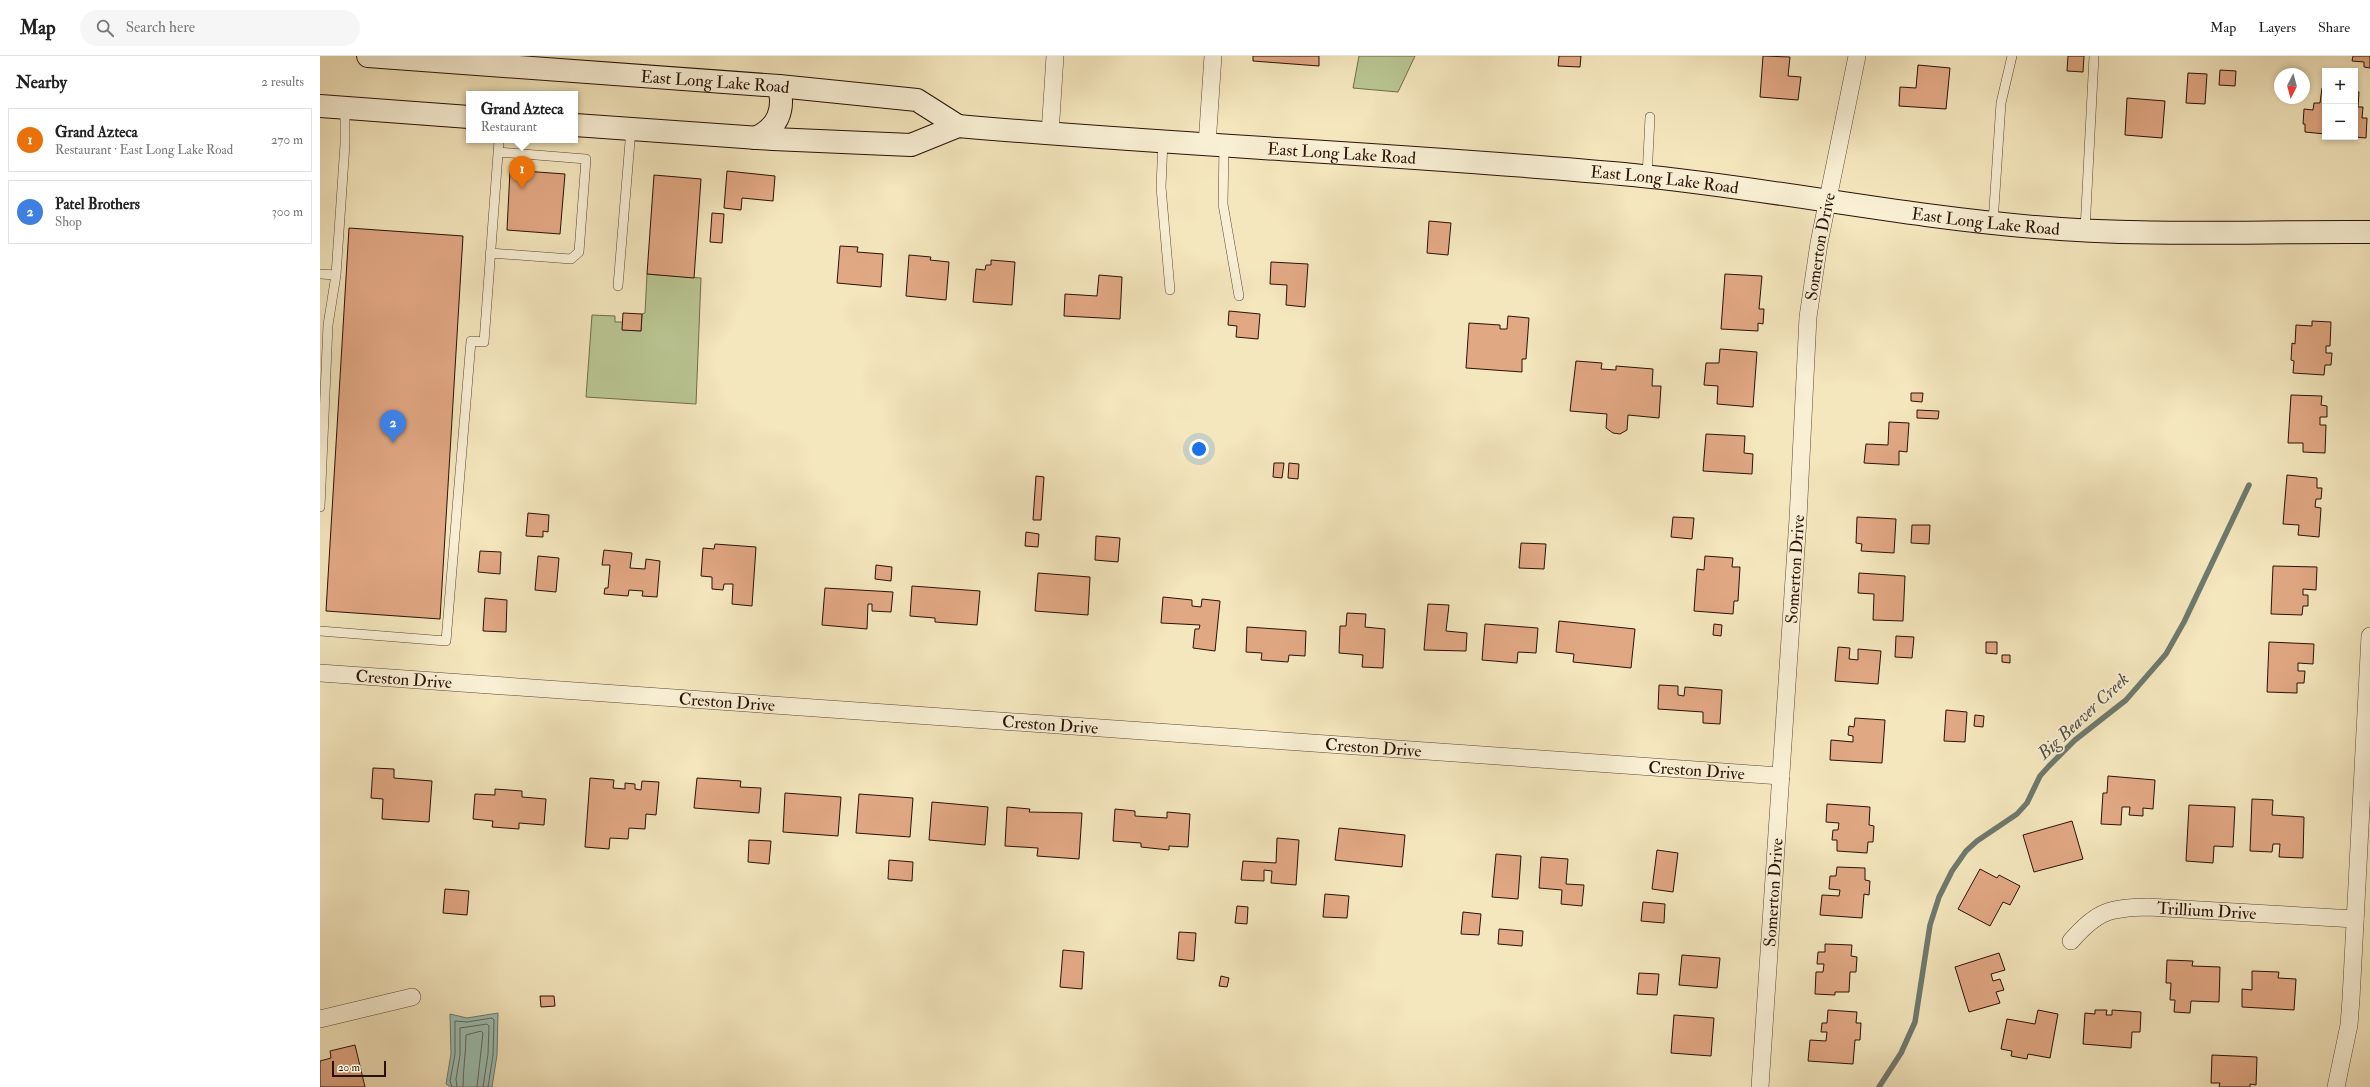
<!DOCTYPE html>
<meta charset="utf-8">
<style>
body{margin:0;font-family:"IM FELL Double Pica",serif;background:#f6f6f6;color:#222}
.controls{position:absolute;right:12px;top:12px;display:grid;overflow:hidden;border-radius:0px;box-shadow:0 2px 6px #0003}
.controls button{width:36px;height:36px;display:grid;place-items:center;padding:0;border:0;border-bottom:1px solid #e0e0e0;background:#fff;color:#222;font:20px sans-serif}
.compass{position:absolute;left:1954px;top:12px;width:36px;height:36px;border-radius:50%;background:#fff;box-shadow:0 2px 6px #0003;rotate:186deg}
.scale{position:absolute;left:12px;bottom:10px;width:54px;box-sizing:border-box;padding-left:4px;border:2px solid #2a1106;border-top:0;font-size:11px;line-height:14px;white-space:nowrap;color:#2a1106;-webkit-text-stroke:3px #f8efd4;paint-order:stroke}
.you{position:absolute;left:879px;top:393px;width:14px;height:14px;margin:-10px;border:3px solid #fff;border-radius:50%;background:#1a73e8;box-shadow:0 0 0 6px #1a73e833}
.badge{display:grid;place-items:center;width:26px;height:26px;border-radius:50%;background:#db2777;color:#fff;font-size:13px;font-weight:700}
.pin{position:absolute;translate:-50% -33px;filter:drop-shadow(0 1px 2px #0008)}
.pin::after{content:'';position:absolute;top:21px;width:14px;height:12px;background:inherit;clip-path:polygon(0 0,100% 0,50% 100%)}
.popup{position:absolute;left:146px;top:35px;width:112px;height:52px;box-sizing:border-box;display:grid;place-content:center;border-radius:0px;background:#fff;filter:drop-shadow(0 1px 3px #0005);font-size:13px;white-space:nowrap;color:#767676}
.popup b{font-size:15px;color:#222}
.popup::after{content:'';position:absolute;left:50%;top:100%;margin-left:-8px;border:8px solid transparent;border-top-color:#fff}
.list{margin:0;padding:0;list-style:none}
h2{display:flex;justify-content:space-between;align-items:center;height:52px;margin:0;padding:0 16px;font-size:17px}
h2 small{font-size:13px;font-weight:400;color:#767676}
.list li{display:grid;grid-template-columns:26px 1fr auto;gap:12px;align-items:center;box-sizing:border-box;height:64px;margin:0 8px 8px;padding:0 8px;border:1px solid #e0e0e0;border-radius:0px}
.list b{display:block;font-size:15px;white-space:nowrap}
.list p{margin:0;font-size:13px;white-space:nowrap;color:#767676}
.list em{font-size:13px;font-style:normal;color:#767676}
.icon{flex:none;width:22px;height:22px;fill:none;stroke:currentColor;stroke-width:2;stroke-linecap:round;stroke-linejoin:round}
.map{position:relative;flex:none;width:2050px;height:1031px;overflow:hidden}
header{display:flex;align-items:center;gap:24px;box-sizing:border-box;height:56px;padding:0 20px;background:#fff;border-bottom:1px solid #e0e0e0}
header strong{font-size:19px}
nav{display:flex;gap:22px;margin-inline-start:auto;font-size:14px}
.search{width:280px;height:36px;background:#f6f6f6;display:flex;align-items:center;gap:10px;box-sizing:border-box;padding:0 14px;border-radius:22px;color:#767676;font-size:15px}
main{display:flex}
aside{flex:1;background:#fff}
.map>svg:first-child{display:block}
.green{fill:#b9c693;stroke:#726c4c}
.water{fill:#9cbfb4;stroke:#6e796e}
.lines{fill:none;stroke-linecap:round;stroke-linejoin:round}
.shore{stroke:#63685d;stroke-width:1}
.stream{stroke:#6e796e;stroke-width:5.5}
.building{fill:#e1a884;stroke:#2a1106}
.service-casing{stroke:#5c4634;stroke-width:10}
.minor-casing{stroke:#5c4634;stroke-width:18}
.secondary-casing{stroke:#2a1106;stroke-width:24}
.service{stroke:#f8efd4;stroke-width:9}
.minor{stroke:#f8efd4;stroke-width:17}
.secondary{stroke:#f8efd4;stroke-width:22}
.labels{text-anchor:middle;stroke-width:3.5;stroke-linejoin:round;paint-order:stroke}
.street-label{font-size:17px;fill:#2a1106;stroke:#f8efd4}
.water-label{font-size:18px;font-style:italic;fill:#524e43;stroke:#f8efd4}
</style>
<header>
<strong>Map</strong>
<div class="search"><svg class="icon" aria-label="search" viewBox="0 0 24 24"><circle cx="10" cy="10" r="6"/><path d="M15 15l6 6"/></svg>Search here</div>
<nav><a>Map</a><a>Layers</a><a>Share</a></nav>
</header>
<main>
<aside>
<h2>Nearby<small>2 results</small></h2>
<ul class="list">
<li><span class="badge" style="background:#e8710a">1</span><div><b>Grand Azteca</b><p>Restaurant · East Long Lake Road</p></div><em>270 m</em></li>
<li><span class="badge" style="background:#3f7fe0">2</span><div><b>Patel Brothers</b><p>Shop</p></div><em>300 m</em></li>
</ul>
</aside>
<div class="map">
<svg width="2050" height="1031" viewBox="0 0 2050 1031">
<rect width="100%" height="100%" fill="#f4e6bd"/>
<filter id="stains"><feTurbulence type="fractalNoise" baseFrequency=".005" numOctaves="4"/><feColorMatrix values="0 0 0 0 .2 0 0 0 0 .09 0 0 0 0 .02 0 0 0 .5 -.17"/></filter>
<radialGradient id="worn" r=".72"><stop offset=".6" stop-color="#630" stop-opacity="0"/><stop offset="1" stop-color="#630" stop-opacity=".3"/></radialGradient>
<path class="green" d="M1039,0H1095L1078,36L1033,32Z
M327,218L381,222L376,348L266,341L272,259L295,260V266H303V274L321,275L322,258L325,257Z"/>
<path class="water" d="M178,957L177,999L172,1031H131L126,1028L131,998L130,958L147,962Z"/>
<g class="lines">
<path class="shore" d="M132,1031L130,1025L135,998V965L147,966L172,962L174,964L173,999L168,1031
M137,1031L136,1023L140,999V972L167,968L169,970L168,998L163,1031
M143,1031C143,1014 146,996 146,979L161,975L163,977L157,1031"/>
<path class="stream" d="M1559,1031L1581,997L1595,966L1610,869L1619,841L1632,815L1646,795L1657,785L1697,758L1707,747L1720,720L1729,710L1755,684L1806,644L1846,598L1864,566L1929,429"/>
</g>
<path class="building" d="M933,0H999V10L933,5Z
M1239,0H1261L1260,11L1238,10Z
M1443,0L1470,1L1468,20L1481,21L1478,44L1440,41Z
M1748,0H1764L1763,16L1747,15Z
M2033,0H2050V12L2044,11V6L2032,5Z
M1598,9L1630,12L1626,53L1579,50L1580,31L1596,32Z
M1900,14L1916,15L1915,30L1899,29Z
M1868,17L1887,18L1885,48L1866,47Z
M2002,32H2005V78L1985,76V68H1983L1984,53L1993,54L1994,47H2000Z
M2035,35L2039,36L2038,51H2043L2042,62H2047L2046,82L2035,81Z
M1807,42L1845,45L1842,82L1805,79Z
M190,114L245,118L240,178L187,174Z
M407,115L455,120L453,145L422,142L421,154L404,152Z
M334,119L381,123L374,222L327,218Z
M392,157L404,158L402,187L390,186Z
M1109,165L1131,167L1128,199L1107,197Z
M29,172L143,180L120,563L6,555Z
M520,190L538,191L537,196L563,198L561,231L517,227Z
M589,199L611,201L610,204L629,206L626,244L586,240Z
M671,204L695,206L692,249L653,246L656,213L665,214L666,209H671Z
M951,206L988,208L985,251L966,249L967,229L950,228Z
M1405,218L1442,220L1439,253H1444L1443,268L1438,267V275L1401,273Z
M779,219L802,221L800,263L744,260L745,238L777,240Z
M909,255L940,258L938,283L916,281L917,270L908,269Z
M303,257L322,258L321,275L302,274Z
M1188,260L1209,262L1206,303H1202V316L1146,312L1149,267L1180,269V273H1187Z
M1992,265L2011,266L2010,290H2006V297H2012L2011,309H2005L2004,319L1973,317L1974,305L1971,304L1972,287L1975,288L1976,269L1992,270Z
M1400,293L1437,296L1433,351L1397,348L1398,330L1384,329L1386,307H1399Z
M1256,305L1282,307L1281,313L1296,314V310L1333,313L1332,330H1341L1339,362L1308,359L1307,374L1300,378L1293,377L1286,372L1287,358L1250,355Z
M1591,337H1603L1602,346L1591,345Z
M1971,339L2002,340L2001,349L2007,350V361H2000V369H2006L2005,397L1983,396V387H1968Z
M1597,354L1619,355L1618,363L1597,362Z
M1569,366L1589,367L1587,396L1579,395V409L1544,407L1546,388L1568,389Z
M1386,378L1425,380L1424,397L1433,398L1432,418L1383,415Z
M954,407H964L962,422L953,421Z
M969,407L979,408L978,423L968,422Z
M1967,419L1997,422V432H2002L2001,443H1996L1995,451L2001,452L1999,481L1978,479L1979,469L1963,468Z
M716,420L724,421L721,464H713Z
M208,457L229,459L228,476L223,475V481L206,480Z
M1353,461L1374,462L1372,483L1351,481Z
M1537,461L1576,463L1574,497L1541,495L1542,488L1536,487Z
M1592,469H1610L1609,488L1591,487Z
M706,476L719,478L718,491L705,490Z
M776,480L800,482L798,506L775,504Z
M1201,487L1226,488L1224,513L1199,512Z
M395,488L436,491L432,550L412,548L413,528H404L403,534L392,533V521L381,520L383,492L394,493Z
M284,494L312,497L310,512L325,513L326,503L340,505L337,541L322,540L323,535L309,534L308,540L284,538L285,532H288L290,509H282Z
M160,495L181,496L180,518L158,516Z
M218,500L239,502L236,536L215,534Z
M1385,500L1413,502L1412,511H1420L1418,545H1414L1413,558L1374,555L1377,513L1384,514Z
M556,509L572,511L571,525L555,523Z
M1953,510L1997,511L1996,534L1983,533V539H1988V550H1983L1982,559L1951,558Z
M718,517L770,521L768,559L715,555Z
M1539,517L1585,520L1583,565L1553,564L1554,538L1538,537Z
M592,530L660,535L657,569L615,566V562L590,560Z
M505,532L573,536L571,556L552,555V548H548L547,573L502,569Z
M843,541L872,544V550L881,551L882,543L900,545L895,595L873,592L875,573H879L880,569L841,567Z
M165,542L187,544L186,576L163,575Z
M1108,548L1129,549L1126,575L1147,577L1146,595L1104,594Z
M1027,557L1046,558L1045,571L1065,573L1063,612L1042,611L1043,599L1019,597L1020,570H1026Z
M1239,565L1315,573L1311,612L1253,606L1254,598L1236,596Z
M1165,568L1218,572L1216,597L1198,596L1197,607L1162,604Z
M1394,568L1402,569L1401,580L1393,579Z
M927,571L986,575L985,600L969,599L968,606L941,604L942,597L926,596Z
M1576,580L1594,581L1592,602L1575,601Z
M1666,586H1677V598L1666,597Z
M1949,586L1994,588L1993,608L1978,607V615H1985L1984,627H1977V637L1947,636Z
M1518,591L1530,592L1529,603L1538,604V593L1561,595L1558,628L1515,625Z
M1682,599H1690V607L1682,606Z
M1339,629L1358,630V639L1364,640L1365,631L1402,634L1400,668L1383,667V656L1338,653Z
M1626,654L1647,656L1645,686L1624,685Z
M1655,659L1664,660L1663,671L1654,670Z
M1535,662L1565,664L1562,707L1510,704L1511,684L1533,686V680L1528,679L1529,670L1534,671Z
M53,712L74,713V722L112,725L109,766L62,763L63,743L51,742Z
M1788,720L1835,724L1833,753L1823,752V760L1809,759L1810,751H1802L1801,769L1781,768L1783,737H1787Z
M270,722L294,724L293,732L305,733V727L315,728V733L321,734L322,725L339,726L336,759L326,758L325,773L309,772L308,783L290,782L289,793L265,791Z
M377,722L421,725L420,731L441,732L439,757L374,752Z
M175,733L202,735V741L226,743L224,769L199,767V773L172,771L173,765L153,763L155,738L175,739Z
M465,737L521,741L518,780L463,776Z
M539,738L593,742L590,781L536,777Z
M1932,743L1953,744L1952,759L1984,761L1983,802L1959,801L1960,788H1953L1952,796L1930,795Z
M612,746L668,751L665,789L609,784Z
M1507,748L1550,751L1549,769L1554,770L1553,786H1548L1547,797L1517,795V784H1512L1513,774H1518L1519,767L1506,766Z
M1869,749L1915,751L1913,791L1894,790L1893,807L1866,805Z
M687,751L710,753L709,756L762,757L759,803L717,800L718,792L685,790Z
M795,753L815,755V760L847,762V756L870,758L868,791L849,790V794L821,791V787L793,785Z
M1752,765L1763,803L1714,816L1703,779Z
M1019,772L1085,779L1082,811L1015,804Z
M957,782L979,784L976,829L951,827L952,815L944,814V825L921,824L923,805L956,807Z
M429,784L451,785L449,808L428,806Z
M1337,794L1358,797L1353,836L1332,833Z
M1176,798L1201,800L1198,843L1172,841Z
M1221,801L1248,803L1246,828L1264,829L1262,850L1241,848L1242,834L1219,832Z
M569,804L593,806L592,825L568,823Z
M1517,811L1545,812V824L1550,825L1549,839L1544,838L1542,862L1500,859L1502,839L1519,840L1520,834L1509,833L1510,820H1516Z
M1660,813L1677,822L1679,819L1700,830L1690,849L1683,846L1670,870L1638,853Z
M125,833L149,835L147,859L123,857Z
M1005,838L1029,840L1027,862L1003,861Z
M1323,846L1345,848L1344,867L1321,865Z
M917,850L928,851L927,868L915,867Z
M1143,856L1161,858L1159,879L1141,878Z
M1179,873L1203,875L1202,890L1178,888Z
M859,876L876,877L874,905L857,903Z
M1505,888L1532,889L1531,900L1537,901L1536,916H1530L1529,936H1515V939L1495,938L1496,916H1503L1504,908H1497L1498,896H1505Z
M743,894L764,896L762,933L740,931Z
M1679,897L1685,914L1671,918L1673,925L1680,923L1684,934L1676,936L1680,947L1649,956L1635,911Z
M1362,899L1400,902L1397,932L1359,929Z
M1847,904L1873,905L1872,910L1900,911L1899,946L1871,945L1870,957L1854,956L1855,944H1850L1851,927H1846Z
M1932,915L1959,916L1958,922L1976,923L1974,954L1922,951V933L1932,934Z
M1319,917L1339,918L1337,939L1317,938Z
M901,920L909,922L907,931L899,930Z
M220,940H234L235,950L221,951Z
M1508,954L1537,956L1536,967H1541L1540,984H1535L1533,1008L1488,1005L1490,984L1506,985L1507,976H1501L1502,967H1507Z
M1718,954L1738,958L1730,1002L1708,998L1707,1003L1691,1000L1692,995L1681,993L1687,963L1715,968Z
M1775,954H1787L1786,959H1792V954L1821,956L1820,976H1812L1811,992L1763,988L1765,957L1775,958Z
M1354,959L1394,962L1391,1000L1351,997Z
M35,989L45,1031H0V1005L11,1002L10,995Z
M1892,999L1937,1001L1936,1029L1930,1028V1031H1899L1900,1027H1891Z"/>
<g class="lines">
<defs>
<path id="service" d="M843,85L841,131L850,234
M904,90L903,148L919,240
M1327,121L1330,61
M1673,167L1681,47L1692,0
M1765,174L1774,0
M170,197L251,203L259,196L266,103L178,96
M0,218L16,219
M298,230L311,73
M0,451L8,269L16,219L25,88V52
M0,575L126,585L151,285L164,286L179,84"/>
<g id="minor">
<path d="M730,78L735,0"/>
<path d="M887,89L893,0"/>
<path id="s1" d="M0,617L1461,720"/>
<path id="s2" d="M1751,885C1777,855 1789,852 1828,851L2035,863"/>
<path d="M0,963L92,941"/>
<path id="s3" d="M1440,1031L1478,463L1488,261L1499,187L1537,0"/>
<path d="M2016,1031L2029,969L2031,943L2050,580"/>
</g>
<g id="secondary">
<path id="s4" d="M48,0L459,30L597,44L638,70"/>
<path d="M0,50L149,61"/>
<path id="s5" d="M255,69L453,83L591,89L638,70C863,90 1088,98 1313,119C1448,132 1580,160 1715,171C1827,181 1938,175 2050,176"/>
<path d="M435,82C458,72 465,54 459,30"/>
</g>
</defs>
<use href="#service" class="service-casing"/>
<use href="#minor" class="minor-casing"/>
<use href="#secondary" class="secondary-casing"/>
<use href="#service" class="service"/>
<use href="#minor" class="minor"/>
<use href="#secondary" class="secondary"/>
</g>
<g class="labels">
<g class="street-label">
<text dy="6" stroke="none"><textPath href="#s4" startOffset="348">East Long Lake Road</textPath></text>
<text dy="6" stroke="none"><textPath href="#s5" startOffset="772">East Long Lake Road</textPath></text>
<text dy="6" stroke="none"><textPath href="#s5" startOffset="1096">East Long Lake Road</textPath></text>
<text dy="6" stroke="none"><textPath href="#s5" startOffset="1420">East Long Lake Road</textPath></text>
<text dy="6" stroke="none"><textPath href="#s3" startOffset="843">Somerton Drive</textPath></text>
<text dy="6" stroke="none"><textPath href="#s3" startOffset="519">Somerton Drive</textPath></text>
<text dy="6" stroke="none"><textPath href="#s1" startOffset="84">Creston Drive</textPath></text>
<text dy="6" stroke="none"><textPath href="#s1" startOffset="408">Creston Drive</textPath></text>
<text dy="6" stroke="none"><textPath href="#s1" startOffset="732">Creston Drive</textPath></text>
<text dy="6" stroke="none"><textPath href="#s1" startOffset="1056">Creston Drive</textPath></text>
<text dy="6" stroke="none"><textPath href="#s1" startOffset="1380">Creston Drive</textPath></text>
<text dy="6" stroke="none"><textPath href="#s3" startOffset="195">Somerton Drive</textPath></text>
<text dy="6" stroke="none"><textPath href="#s2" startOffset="147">Trillium Drive</textPath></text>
</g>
<g class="water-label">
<text transform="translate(1763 660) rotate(-43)" y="6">Big Beaver Creek</text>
</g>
</g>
<rect width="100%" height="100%" filter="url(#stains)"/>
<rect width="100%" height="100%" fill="url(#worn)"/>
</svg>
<div class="controls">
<button>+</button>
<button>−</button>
</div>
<svg class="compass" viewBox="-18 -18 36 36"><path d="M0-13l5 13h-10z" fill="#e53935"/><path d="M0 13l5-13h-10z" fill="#767676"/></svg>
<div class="scale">20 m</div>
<div class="you"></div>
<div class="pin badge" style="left:202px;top:133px;background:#e8710a">1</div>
<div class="popup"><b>Grand Azteca</b>Restaurant</div>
<div class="pin badge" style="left:73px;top:387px;background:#3f7fe0">2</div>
</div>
</main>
